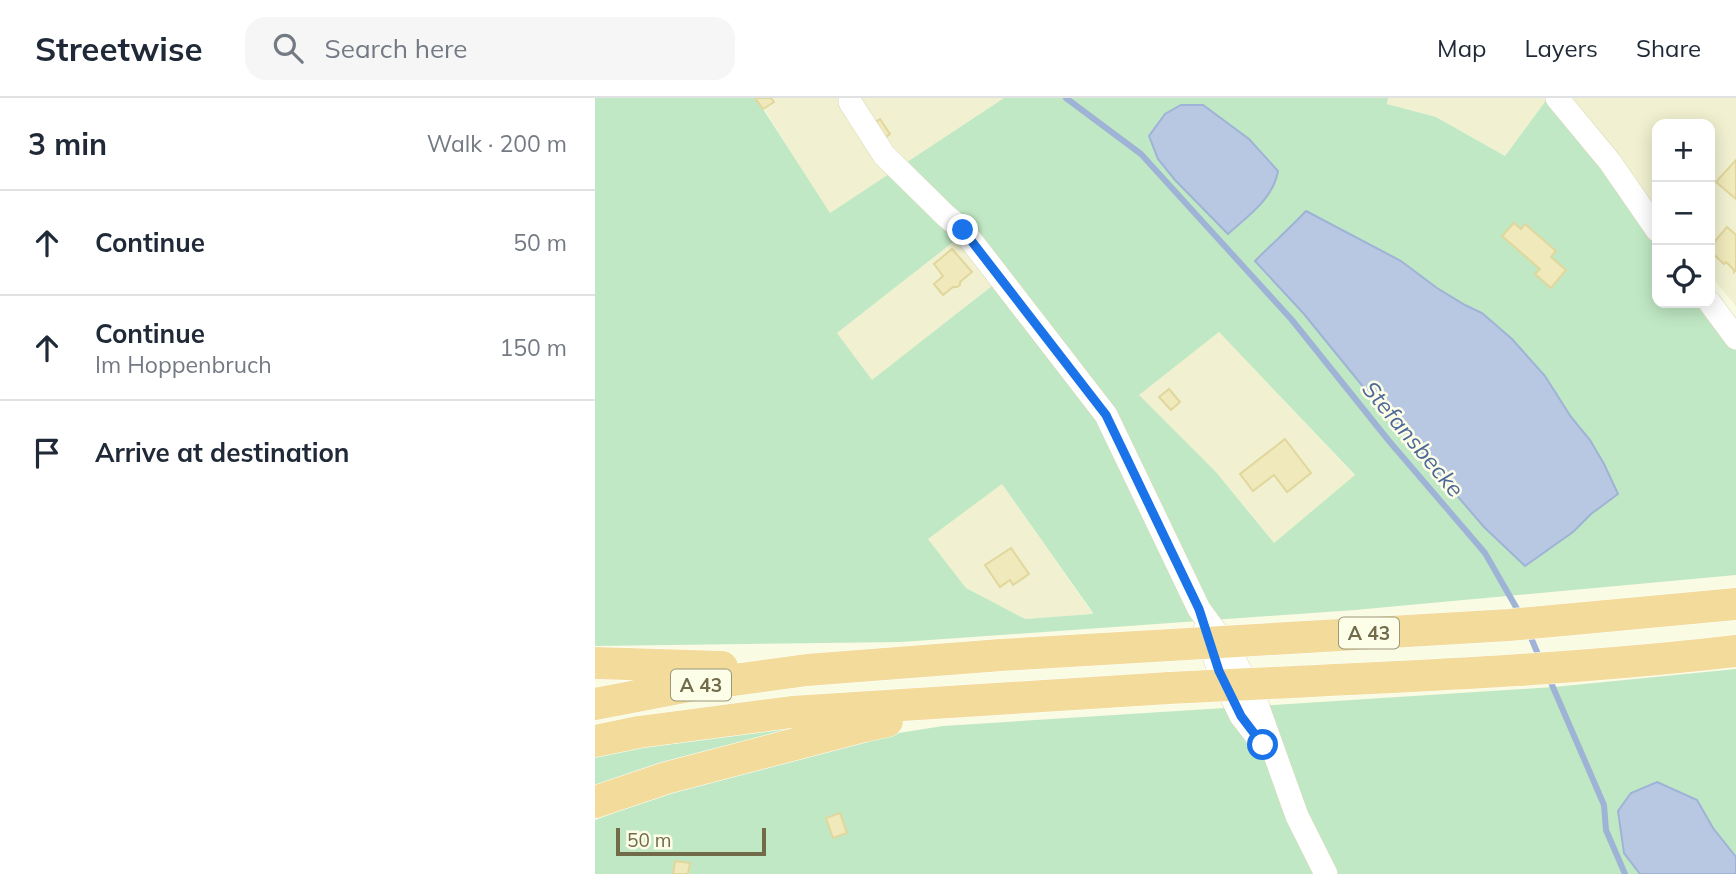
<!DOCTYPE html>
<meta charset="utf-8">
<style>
body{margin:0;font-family:Mulish,sans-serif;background:#f6f6f7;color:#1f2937}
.controls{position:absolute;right:21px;top:21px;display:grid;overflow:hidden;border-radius:14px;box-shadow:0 4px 18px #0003}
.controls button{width:63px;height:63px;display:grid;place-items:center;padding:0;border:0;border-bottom:2px solid #e0e1e3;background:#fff;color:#1f2937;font:35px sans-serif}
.scale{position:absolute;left:21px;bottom:18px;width:150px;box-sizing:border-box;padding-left:7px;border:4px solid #716b4a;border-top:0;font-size:19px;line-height:24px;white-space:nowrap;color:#716b4a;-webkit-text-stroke:5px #fcfee8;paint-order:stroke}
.stop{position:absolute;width:21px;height:21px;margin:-16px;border:5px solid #1a73e8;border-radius:50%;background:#fff}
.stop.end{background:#1a73e8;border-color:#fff;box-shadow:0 2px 7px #0008}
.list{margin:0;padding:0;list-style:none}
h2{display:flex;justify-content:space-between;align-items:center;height:91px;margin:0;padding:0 28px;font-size:30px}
h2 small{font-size:23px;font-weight:400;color:#747a83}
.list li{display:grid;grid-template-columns:46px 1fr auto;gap:21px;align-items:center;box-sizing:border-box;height:105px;padding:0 28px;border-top:2px solid #e0e1e3}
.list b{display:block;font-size:26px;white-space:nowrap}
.list p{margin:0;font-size:23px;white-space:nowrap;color:#747a83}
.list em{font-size:23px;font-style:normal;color:#747a83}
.icon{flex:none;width:38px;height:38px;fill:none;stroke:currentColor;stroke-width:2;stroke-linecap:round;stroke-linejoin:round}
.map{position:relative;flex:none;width:1141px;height:776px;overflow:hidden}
header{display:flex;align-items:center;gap:42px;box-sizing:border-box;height:98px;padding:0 35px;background:#fff;border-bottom:2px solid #e0e1e3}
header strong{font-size:33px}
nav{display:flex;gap:38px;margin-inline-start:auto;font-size:24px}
.search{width:490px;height:63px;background:#f6f6f7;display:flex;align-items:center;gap:18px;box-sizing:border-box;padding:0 24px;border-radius:21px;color:#747a83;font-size:26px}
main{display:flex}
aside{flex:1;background:#fff}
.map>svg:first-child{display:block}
.residential{fill:#f1f1d1}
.green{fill:#c1e8c4;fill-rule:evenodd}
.water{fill:#b8c8e3;stroke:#9eb3d5;stroke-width:2}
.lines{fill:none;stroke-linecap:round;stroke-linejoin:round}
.stream{stroke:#9eb3d5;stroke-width:6}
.building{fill:#efe9bb;stroke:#e1d79c;stroke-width:2}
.minor-casing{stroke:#dad8b9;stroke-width:24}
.highway-casing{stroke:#fff;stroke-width:33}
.minor{stroke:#fff;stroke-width:23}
.highway{stroke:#f3dc9b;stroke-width:32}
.highway-bridge-casing{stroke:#fff;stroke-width:33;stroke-linecap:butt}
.highway-bridge{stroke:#f3dc9b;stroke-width:32}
.route{stroke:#1a73e8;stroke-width:9}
.labels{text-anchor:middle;stroke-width:5;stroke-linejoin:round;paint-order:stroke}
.shield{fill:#fcfee8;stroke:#9b9779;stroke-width:2}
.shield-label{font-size:19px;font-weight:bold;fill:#716b4a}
.water-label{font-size:23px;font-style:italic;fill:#4e6999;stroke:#fcfee8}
</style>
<header>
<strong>Streetwise</strong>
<div class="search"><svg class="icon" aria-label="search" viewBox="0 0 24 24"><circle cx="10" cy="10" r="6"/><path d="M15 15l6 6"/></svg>Search here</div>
<nav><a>Map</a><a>Layers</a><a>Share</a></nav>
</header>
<main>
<aside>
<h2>3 min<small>Walk · 200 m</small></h2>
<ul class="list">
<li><svg class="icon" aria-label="ahead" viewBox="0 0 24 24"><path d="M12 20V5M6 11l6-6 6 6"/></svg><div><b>Continue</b></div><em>50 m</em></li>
<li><svg class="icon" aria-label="ahead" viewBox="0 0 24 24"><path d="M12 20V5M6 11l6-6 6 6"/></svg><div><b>Continue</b><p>Im Hoppenbruch</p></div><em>150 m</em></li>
<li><svg class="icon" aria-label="arrive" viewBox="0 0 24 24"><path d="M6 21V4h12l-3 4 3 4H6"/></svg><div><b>Arrive at destination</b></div></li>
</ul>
</aside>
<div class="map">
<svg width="1141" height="776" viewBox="0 0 1141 776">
<rect width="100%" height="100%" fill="#f9fbe2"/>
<path class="residential" d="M160,0H409L234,116L171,14Z
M793,0H951L952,1L910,58L841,19L792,6Z
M973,0H1141V208L1115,177V26H1062V114Z
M366,138L403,183L277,283L242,235Z
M624,234L760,378L679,445L621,374L543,297Z
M407,386L498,516L430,521L371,490L333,441Z"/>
<path class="green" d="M0,0H160L170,14L235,115L409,0H793L792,6L841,19L910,58L952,1L959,5L1062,145V205H1106L1141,232V477L760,512L306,544L0,548ZM608,7L654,41L683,73L633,136L580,82L563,61ZM711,113L806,163L842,190L870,207L887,215L917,241L950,278L976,319L995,342L1023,395L996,416L978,434L930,468L889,429L845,378L814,336L774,296L709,216L661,164C675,145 695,130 711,113ZM366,138L402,184L277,282L242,235ZM624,234L760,377L679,445L621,374L544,297ZM407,386L498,515L497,516L430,521L371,490L333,441Z
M1141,571V759L1118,730L1102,702L1062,684L1029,755L1045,776H0V722L96,684L234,646L348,628L959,589Z
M240,624L0,690V656L57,643Z"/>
<path class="water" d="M586,7H608L654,41L683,73C678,101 654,117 633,136L580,82L563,61L554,38L570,16Z
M711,113L806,163L842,190L870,207L887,215L917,241L950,278L976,319L995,342L1009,366L1023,396L996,416L978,434L930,468L889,429L845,378L814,336L774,296L709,216L660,163C677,146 695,130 711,113Z
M1062,684L1102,702L1118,730L1141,759V776H1045L1029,755L1023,713L1036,695Z"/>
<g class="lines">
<path class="stream" d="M471,0L546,56L697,222L794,343L890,455L925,516
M934,535L945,561
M954,580L1009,707L1011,732L1030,776"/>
</g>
<path class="building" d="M160,0H176L179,4L168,11Z
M285,21L295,36L288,41L277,26Z
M1141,62V101L1121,84Z
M919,125L926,131L930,126L961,153L956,159L971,172L956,190L940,176L945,171L907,138Z
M1132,129L1141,137V172L1139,174V172L1131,164L1129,166L1115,153V149Z
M357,151L377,174L365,184V187L362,189H358L348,197L339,186L348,178L339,166Z
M574,291L585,304L576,312L564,299Z
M690,341L716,375L692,394L679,377L658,393L645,376Z
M416,450L434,476L418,487L415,482L405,489L390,467Z
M245,715L252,735L238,740L231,720Z
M80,763L95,765L93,776H78Z"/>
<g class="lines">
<defs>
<path id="minor" d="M962,0L1015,64L1062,132
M255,4L289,57L351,118L368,132L511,317L604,511L632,549L659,598L702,718L731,776
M1115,205L1141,240
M610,531L624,573L646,618L670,649"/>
<path id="highway" d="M0,565L127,569
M0,606L94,588L212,572L406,557
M0,643L44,634L197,614L574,590
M0,704L71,680L269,628L292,623"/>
</defs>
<use href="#minor" class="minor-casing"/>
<use href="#highway" class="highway-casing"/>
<use href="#minor" class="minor"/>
<use href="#highway" class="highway"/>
<defs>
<path id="highway-bridge" d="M406,557L914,527L1141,506
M574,590C763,580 953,575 1141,553"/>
</defs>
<use href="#highway-bridge" class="highway-bridge-casing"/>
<use href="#highway-bridge" class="highway-bridge"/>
</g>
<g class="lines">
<path class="route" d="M368,132L511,317L604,511L624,573L646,618L668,647"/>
</g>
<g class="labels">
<g class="shield">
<rect x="744" y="519.5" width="60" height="31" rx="5"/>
<rect x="76" y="571.5" width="60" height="31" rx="5"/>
</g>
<g class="shield-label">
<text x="774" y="542">A 43</text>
<text x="106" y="594">A 43</text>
</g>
<g class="water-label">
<text transform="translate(818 341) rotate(50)" y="8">Stefansbecke</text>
</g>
</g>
</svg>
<div class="controls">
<button>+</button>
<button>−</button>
<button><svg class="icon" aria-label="locate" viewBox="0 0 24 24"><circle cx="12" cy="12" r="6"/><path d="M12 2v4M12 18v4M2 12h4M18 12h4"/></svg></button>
</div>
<div class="scale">50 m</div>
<div class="stop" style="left:668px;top:647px"></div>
<div class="stop end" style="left:368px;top:132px"></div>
</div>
</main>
